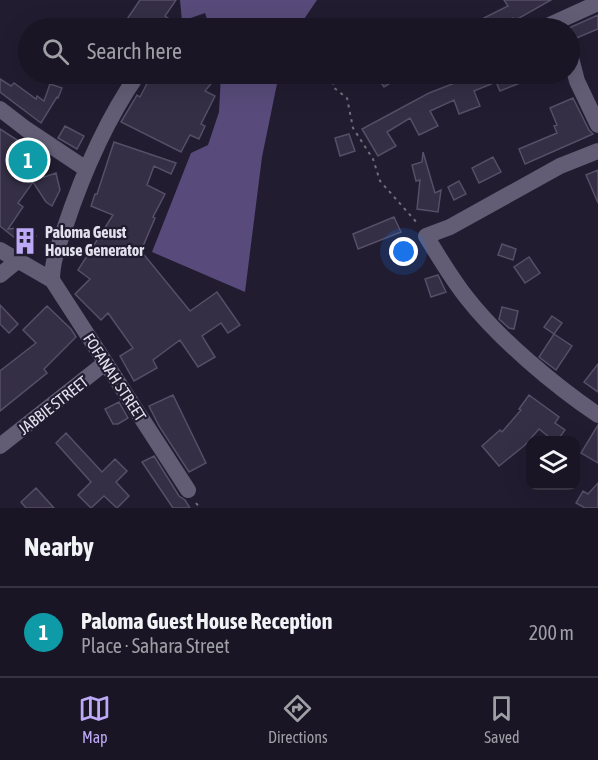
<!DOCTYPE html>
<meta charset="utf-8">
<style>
body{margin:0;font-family:"Asap Condensed",sans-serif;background:#262231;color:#f1f3f6}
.controls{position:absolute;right:18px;bottom:18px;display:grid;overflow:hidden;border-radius:12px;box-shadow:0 6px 24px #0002}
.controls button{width:54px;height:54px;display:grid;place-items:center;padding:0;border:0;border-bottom:2px solid #373441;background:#191524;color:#f1f3f6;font:30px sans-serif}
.you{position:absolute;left:404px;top:252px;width:21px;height:21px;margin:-15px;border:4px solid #fff;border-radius:50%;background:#1a73e8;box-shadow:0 0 0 9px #1a73e833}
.badge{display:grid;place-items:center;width:39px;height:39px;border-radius:50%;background:#bda9f5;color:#fff;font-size:20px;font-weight:700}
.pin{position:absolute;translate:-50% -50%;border:3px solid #fff;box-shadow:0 2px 6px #0006}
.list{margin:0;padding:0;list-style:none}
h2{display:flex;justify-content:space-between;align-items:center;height:78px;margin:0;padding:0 24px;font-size:26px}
h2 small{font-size:20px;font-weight:400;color:#9f9fa6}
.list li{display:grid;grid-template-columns:39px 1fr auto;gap:18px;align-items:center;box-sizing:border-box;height:90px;padding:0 24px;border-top:2px solid #373441}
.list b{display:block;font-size:22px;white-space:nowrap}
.list p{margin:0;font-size:20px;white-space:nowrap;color:#9f9fa6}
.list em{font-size:20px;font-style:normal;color:#9f9fa6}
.icon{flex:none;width:33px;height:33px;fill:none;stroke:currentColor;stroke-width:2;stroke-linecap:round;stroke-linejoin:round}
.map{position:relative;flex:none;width:598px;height:508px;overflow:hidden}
.search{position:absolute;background:#191524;box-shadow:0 6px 24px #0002;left:18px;right:18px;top:18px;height:66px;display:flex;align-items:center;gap:15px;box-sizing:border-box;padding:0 21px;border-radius:33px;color:#9f9fa6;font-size:22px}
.sheet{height:168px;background:#191524}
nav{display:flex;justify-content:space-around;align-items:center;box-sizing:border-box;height:84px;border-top:2px solid #373441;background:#191524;font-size:16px;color:#9f9fa6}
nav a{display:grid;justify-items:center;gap:3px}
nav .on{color:#bda9f5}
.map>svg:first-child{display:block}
.forest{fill:#584b7b}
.building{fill:#342f45;stroke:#554f67;stroke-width:1.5}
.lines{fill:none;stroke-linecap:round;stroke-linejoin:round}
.path{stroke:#726e7f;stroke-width:2;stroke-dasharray:3 4.5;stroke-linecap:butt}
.minor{stroke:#625d75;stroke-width:16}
.labels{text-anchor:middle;stroke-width:4.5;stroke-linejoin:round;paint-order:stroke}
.poi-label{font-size:16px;font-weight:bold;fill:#e3e0ee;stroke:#211c30;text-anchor:start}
.street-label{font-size:16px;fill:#e3e0ee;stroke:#211c30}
</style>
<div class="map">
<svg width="598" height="508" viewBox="0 0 598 508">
<rect width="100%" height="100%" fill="#211c30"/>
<path class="forest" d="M180,0H317L298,28H210L205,13L182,21Z
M221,74H279L262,157L245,292L152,252L191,153L208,145L219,112Z"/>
<path class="building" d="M140,0H176L165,16L183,28H121Z
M504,0H551L514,21L513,18L492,28H464L508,6Z
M598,15V29L574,39L569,28Z
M152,74H219L205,91L215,96L201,124L205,126L199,139L190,135L181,152L121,122L137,95L140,97Z
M375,74H405L384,87Z
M478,74H516L520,83L500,91L496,82L474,91L480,106L459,114L454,100L430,111L438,126L419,135L410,118L387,132L396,146L378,156L362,129L429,93Z
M0,79L11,86L14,83L36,99L37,96L44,101L50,84L62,88L58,98L57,97L41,123L0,92Z
M573,98L589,130L593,134L525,164L519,149L557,133L554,126L557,125L550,108Z
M65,126L84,136L77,149L58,138Z
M0,129L45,158L29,182L56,173L60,190L52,206L46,202L33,182L18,203L23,207L8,229L26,227L36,236L25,246L0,226Z
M349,134L355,151L340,156L335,138Z
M114,142L176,163L171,174L154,166L147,185L165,194L153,217L155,218L141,251L190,311L217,292L240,325L228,333L221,323L202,336L215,357L198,367L180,340L153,360L157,368L134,381L120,356L133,348L108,313L101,320L75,294L90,279L78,270L113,215L91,206L95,194H97Z
M423,152L435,193L441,190L438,212L417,209L420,180L416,181L412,165L422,162Z
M493,157L501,172L479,183L472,168Z
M598,170V203L586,175Z
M459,181L466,194L454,200L448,187Z
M394,217L401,232L358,249L353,234Z
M502,244L516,249L513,260L498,255Z
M529,257L540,273L525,283L514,267Z
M438,275L446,292L431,297L425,279Z
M0,305L18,324L9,333L0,324Z
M47,306L71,329L76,337L44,369L47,373L0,411V371L36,343L23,330Z
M502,307L518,311L514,329L509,328L499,319Z
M552,316L562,323L554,334L544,327Z
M554,334L572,346L556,370L539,357Z
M598,364V392L584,382Z
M173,395L206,463L189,472L159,426L149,406Z
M529,395L559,417L555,423L565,430L557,441H554L539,429L525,445L499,466L482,446L500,430L502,432L521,410L519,409Z
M119,402L128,418L118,424H113L105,409Z
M598,425V463L581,453Z
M66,433L102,472L115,459L127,471L116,482L129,496L117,508L104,496L91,508L78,495L91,482L56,443Z
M154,456L179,496L185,500L190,508H173L142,462Z
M598,483V508H585L576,503L583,491L588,494Z
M36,488L54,508H26L21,502Z"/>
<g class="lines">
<path class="path" d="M334,74L333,87L347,98L353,128L373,159L380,181L418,224
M196,503L200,508"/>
<path class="minor" d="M543,28L598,3
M570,54L577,81L598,125
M0,109L26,129L86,169
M598,151L560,166L450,227L426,236C439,257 451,278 467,298C499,339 554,385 598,415
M0,250L52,280L188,490
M0,275L17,261
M52,280C52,261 59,244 65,227C83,173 106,120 138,74
M0,446L105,363"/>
</g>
<defs>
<symbol id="building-bare" viewBox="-9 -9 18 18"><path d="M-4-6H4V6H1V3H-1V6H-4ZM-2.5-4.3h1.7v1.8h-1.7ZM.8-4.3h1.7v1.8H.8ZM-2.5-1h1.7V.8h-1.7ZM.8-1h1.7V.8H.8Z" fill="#bda9f5" stroke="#211c30" stroke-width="2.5" paint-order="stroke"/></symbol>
</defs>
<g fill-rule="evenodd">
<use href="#building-bare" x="6" y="222" width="38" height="38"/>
</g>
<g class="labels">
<g class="poi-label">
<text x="45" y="238">Paloma Geust<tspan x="45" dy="18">House Generator</tspan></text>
</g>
<g class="street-label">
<text transform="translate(115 377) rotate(57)" y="6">FOFANAH STREET</text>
<text transform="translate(53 405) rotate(-38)" y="6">JABBIE STREET</text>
</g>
</g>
</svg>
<div class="controls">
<button><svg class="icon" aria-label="layers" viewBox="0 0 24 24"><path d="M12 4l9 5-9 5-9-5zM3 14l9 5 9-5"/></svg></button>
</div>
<div class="you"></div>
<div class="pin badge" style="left:28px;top:160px;background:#0f9aa8">1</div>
<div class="search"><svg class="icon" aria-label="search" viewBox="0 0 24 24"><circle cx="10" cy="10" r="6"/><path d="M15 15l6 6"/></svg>Search here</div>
</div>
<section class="sheet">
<h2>Nearby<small></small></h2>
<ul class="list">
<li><span class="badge" style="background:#0f9aa8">1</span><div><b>Paloma Guest House Reception</b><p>Place · Sahara Street</p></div><em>200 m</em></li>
</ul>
</section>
<nav>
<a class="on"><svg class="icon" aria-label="map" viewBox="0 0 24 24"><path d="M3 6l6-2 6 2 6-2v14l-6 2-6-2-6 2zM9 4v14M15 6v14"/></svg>Map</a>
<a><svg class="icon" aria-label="directions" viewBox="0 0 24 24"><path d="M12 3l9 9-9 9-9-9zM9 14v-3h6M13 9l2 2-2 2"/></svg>Directions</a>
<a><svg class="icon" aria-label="saved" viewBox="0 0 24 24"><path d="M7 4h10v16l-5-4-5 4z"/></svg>Saved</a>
</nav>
